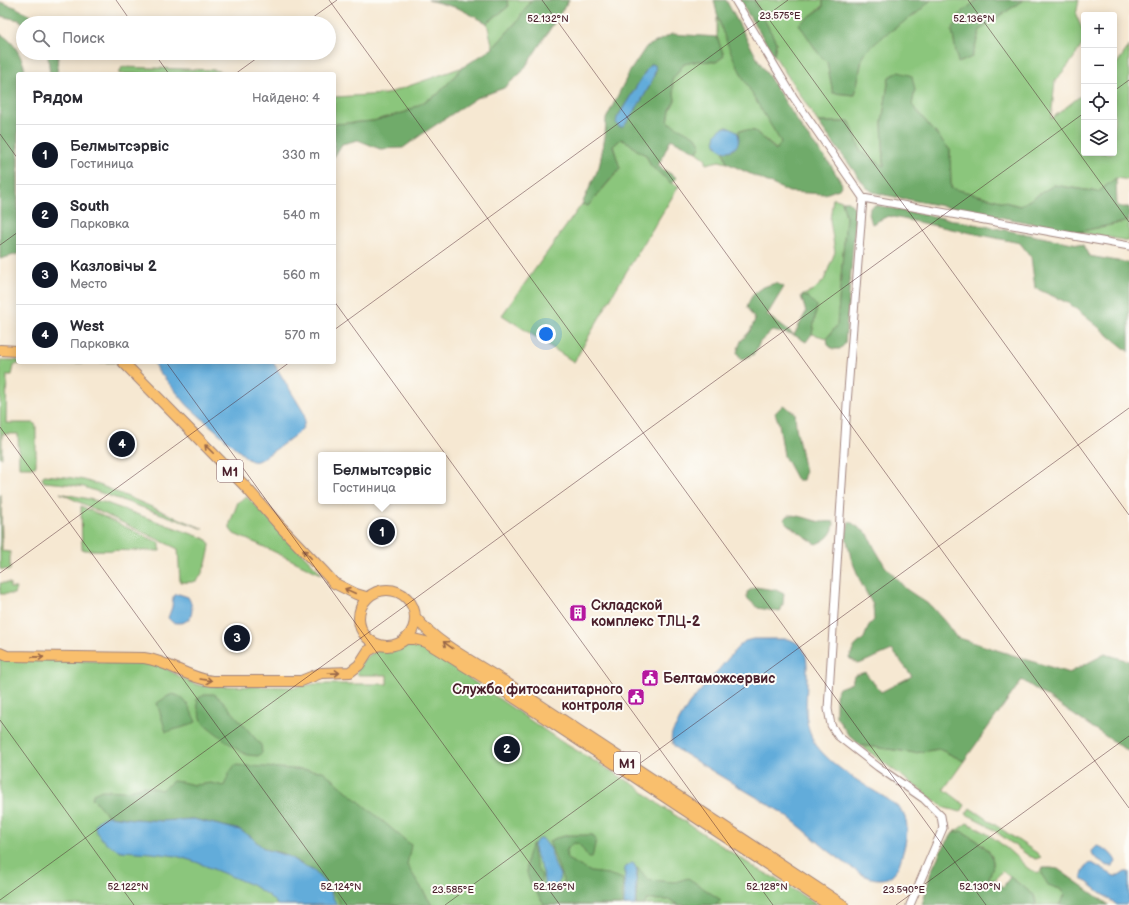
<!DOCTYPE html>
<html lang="ru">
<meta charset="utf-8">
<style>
body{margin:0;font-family:"Balsamiq Sans",sans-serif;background:#f7f7f7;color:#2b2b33}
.controls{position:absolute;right:12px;top:12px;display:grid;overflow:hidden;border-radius:4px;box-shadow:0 2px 10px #0003}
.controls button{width:36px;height:36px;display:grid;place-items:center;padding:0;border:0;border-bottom:1px solid #e1e1e2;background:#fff;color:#2b2b33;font:20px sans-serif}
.you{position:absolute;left:546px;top:334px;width:14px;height:14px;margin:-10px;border:3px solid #fff;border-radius:50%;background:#1a73e8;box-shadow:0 0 0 6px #1a73e833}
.badge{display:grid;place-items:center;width:26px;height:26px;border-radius:50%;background:#111827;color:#fff;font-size:13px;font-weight:700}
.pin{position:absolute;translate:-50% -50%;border:2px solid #fff;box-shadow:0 1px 4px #0006}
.popup{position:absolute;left:318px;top:452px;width:128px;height:52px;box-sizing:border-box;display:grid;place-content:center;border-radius:4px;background:#fff;filter:drop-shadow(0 1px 3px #0005);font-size:13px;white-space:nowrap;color:#7c7c81}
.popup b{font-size:15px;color:#2b2b33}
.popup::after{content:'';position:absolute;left:50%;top:100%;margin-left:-8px;border:8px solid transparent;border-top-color:#fff}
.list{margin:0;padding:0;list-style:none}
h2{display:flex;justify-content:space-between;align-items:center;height:52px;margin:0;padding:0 16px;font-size:17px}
h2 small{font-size:13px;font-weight:400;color:#7c7c81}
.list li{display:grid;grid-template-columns:26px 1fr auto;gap:12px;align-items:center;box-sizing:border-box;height:60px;padding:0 16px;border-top:1px solid #e1e1e2}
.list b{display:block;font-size:15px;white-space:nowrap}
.list p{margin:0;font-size:13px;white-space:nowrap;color:#7c7c81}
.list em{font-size:13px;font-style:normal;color:#7c7c81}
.icon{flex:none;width:22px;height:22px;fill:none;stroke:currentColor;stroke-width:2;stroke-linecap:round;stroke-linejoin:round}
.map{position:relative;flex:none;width:1129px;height:905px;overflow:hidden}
.search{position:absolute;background:#fff;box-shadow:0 2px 10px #0003;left:16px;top:16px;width:320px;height:44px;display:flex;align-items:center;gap:10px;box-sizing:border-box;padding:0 14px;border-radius:22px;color:#7c7c81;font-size:15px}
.panel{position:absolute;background:#fff;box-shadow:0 2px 10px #0003;left:16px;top:72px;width:320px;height:292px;border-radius:4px}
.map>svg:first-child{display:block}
.green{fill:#8bc67b;stroke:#6a7253}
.forest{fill:#70ab6b;stroke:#5d654b;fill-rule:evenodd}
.water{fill:#62acda;stroke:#566682}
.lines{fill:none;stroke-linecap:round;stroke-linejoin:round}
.minor-casing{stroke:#a0847e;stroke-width:9}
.highway-casing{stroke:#a0847e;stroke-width:12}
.minor{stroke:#fff;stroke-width:7}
.highway{stroke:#f9bf6d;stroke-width:10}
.oneway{stroke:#996749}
.ticks{fill:none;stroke:#4a1f2b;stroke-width:1;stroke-opacity:0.45}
.labels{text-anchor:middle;stroke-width:4;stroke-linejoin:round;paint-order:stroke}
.shield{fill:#fdfcf7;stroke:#806168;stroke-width:1}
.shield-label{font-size:13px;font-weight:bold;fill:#4a1f2b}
.poi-label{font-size:14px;font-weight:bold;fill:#4a1f2b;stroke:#fdfcf7;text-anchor:start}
.ticks-label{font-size:10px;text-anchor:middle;fill:#4a1f2b;stroke:#fdfcf7;stroke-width:4;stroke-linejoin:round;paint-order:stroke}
</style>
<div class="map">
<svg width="1129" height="905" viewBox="0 0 1129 905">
<rect width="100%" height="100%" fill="#fdfcf7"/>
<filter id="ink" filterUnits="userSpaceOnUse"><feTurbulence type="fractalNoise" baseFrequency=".025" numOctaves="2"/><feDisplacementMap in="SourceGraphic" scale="8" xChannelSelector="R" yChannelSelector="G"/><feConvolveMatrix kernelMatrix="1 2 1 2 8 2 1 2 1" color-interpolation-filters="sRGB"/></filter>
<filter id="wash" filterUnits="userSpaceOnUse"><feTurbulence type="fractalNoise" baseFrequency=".012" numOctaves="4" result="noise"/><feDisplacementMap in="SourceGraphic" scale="16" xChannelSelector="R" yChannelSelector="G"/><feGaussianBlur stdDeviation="0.9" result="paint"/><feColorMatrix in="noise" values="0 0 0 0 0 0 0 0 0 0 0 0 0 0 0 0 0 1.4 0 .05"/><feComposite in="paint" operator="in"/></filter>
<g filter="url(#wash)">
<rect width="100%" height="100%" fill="#f6e8d2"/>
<path class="green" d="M507,0H531L519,19L493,48L487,23L508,7Z
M754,0H823V6L800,24L818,53L827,62L833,93L855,95L863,54L885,34L917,13L931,0H977L961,13L952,30L958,62L972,57L980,30L1023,0H1079L1076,15L1084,33V42L1071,62L1055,81L1051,119L1084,93V153H1114V68L1129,46V180L1116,178L1098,192L1054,185L1020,206L951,188L950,150L912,105L915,90L889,77L882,123L884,167L861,152L850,122H818L774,55L776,42Z
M717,17L746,82L781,142L777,150L755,131L740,130L739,137C737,131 730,127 724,127L720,147L723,150L727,163L719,161L706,164V159L697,152L701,145L668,122L670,110L675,100L672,80L684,64L699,61L716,62L724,56L717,37Z
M122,67L215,70L228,74H119Z
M463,67L438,94L406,112L373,121L336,124L334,127V97L386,94Z
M621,139L629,143L638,151L646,155L651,166L671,183L679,186L620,282L574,362L502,315L582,204L588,206L620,169L613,146Z
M833,198L842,201L846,217L837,326L827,338L812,334L817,306L808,297L801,296L813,291L824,280L835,252L830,220Z
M1129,221V241L1078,232Z
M0,360H18V362H115L17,364L14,366L12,375H7L6,423H34L36,426V465L35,467H19L18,434H2V458L0,457Z
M44,475L66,477L84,480L102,486L204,529L84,487L66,484L44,482L42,478Z
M60,493L103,502L206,539L210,544C210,552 203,577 196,581C192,583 184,582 180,582L178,549Z
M0,495H1L2,551L10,552V570L0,569Z
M247,497L253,503L323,575L258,544L234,534L230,529V523L238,502Z
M81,506L160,543V551L82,550Z
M0,583H10V588H16L14,594H0Z
M412,644L425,648L559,740L636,786L661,806L754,867L780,881L817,905H0V658L153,663C170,668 184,682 202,686L296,687L314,684H387V675H359L356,673L364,659L377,650L396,649Z
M860,745L915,753L939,749L964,761L944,789L965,805L961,812L945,808Z
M970,808L1037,853L1041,857L1036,859L1029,856L984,823L966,814Z
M967,823C984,830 1000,842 1014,855C1023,862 1026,870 1038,873L1043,868L1042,875L1055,887L1060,889L1065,895L1059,905H1035L1036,902L1034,895L1002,871L995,880L989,878C990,874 992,869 993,865C994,848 974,839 962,831L953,833Z"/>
<path class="forest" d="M428,0H507L508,7L487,23L458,8Z
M531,0H569L522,72L504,88L476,98L425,132L403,148L380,149L358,140L342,144L334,157V127L336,124L373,121L406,112L438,94L463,67L493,48L519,19Z
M714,0H726L757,58L805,133L830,164L842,184L839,189L825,194L789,192L727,163L723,150C738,154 738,141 739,130L755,131L776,150L781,142C754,98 724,51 714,0Z
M739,0H754L776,42L774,55Z
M823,0H931L917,13L885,35L863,54L855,95L833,93L827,62L818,53L799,24L823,7Z
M977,0H1023L980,30L972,57L958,63L952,30L961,13Z
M0,2L15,7L30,15L55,23H23L19,20L0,16Z
M0,34C15,41 23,59 26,74H18V254L0,259Z
M672,34L717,37L724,56L716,62L699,61L684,64L672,80L675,100L670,110L668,122L696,137L701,145L697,152L671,139L658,166L677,178L671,183L651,166L646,155L638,151L629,143L621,139L613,146L620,168L588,206L582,204L599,167L605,137L606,119L630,71L646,47ZM653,65L656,69L654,76L647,91L625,125L617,118L649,66Z
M45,53H58L57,74H50L48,57Z
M899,72L912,76L915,90L912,105L950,150L951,188L1020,206L1054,185L1098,192L1116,178L1117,207H1129V221L1078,232L885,195L873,192L866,187L818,122H850L861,152L884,166L882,123L889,77Z
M842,201H848L855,208V221L845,344L840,349H833L828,345L827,338L837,325L846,217Z
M875,205L1083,245L1089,256L1129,263V352L1070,304L1035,288L1031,257L1020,243L888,216L872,224L869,214L870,208Z
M776,283L784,287L767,315L794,335L806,312L801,296L808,297L817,306L812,334L806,342L794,335L772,331L760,342L754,354L741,360L737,352L741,341L750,331L755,320L747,307C752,291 761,287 776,283Z
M783,405L795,413L796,427L805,472L803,480H797L784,456L779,424L775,413Z
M789,515C801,515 810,520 821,522C826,522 829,521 834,522C834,533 827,540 816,544L787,524L784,519Z
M849,521L868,534L874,547L885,566L906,589L931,606L946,623L956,637L1069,673L1105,654L1129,661V752L1022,680L964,761L939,749L915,753L860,745L847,733L836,716V694L839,688L852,683L854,676L865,672L881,692L912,676L892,650L859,664L849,658L855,646L864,638L869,625L874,620L873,605L861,583L851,558L846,536Z
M755,587L776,590L784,594L783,604L780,612L758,608L747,598V592Z
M173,694C188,698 190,710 196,722L184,727L166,732L157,703L168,696Z
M206,694H214L222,700L261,745L262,753L258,756L247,755L235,748L203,723L198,709L197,699Z
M235,765L323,771L411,845L407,865L432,905H339V900L314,871L282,853L268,850L262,847L251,837L240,830L193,819L162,821L134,819L108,816L97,803L92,798L93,794L102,790L126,791L144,786L161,790L173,781L182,782L194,785L211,783L224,786L229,773Z
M962,831C973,839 994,848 993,865C992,869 990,874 989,878L1003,887L1010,877L1034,895L1036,902L1035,905H922L931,872L941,851L953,833Z
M569,835H593L596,840L592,858H589L579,844L573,843L566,850L567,859L591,872L608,874L623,879L622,905H545C529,883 519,869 533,843C532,855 535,866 542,876L540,884C548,893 552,896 564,891V883L549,841L556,838Z
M638,867L648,880L675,882L688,878L721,900L716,905H678L670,900H647L644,905H636Z
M1043,868H1051L1058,869L1109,905H1059L1065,895L1060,889L1048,885L1042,875Z"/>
<path class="water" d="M652,64L655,65C659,77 632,115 625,125L623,127H619L616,123L617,118L649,66Z
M715 139a12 12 0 1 1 24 0a12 12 0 1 1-24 0Z
M154,362H273L304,413C305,419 305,424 302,429C299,433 262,460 257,461C254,462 251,461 248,459L188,406L156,368Z
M179,594L188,597C197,612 190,627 172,622L168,618L172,607L173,597L174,595Z
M753,639H788C795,641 801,645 804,651C808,660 807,669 807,678C807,698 803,720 812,738C822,759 852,777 871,789C883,797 902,805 906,820C909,832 904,850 900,862C897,871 891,879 881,879C866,880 852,868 841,860C823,848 809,833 792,820C778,809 761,800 746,791C723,778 701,764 678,750C673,745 670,741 672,733L689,704L738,647L745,641Z
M108,816L134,819L162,821L193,819L240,830L251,837L262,847L268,850L288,856L302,865L314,871L326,884L337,905H278L269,896L252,885L196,862L176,856L152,853L121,851C106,846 79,824 108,816Z
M538,839H543L550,848L555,865L560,875L558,885L553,890C550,889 550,890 547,888C543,884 544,878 543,872C540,863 528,848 538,839Z
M1097,846C1104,847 1114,855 1116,862L1113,866H1108L1093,856L1092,851Z
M632,863L634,864L637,870L635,905H624L625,868L629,864Z
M1092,863L1114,876H1119L1125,872H1129V901L1126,905H1117L1083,879L1082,877C1082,871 1086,864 1092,863Z"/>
</g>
<g filter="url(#ink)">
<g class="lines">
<defs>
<path id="minor" d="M735,0L794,98L863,198L847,404L828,709L831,725L838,736L878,767L924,799L941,816L943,828L910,905
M863,198L1129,246"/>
<path id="highway" d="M0,350L18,351
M123,362L244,485L280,526L325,573L334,583L356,594L366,597
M359 618a28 28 0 1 1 56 0a28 28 0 1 1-56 0Z
M415,617C436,643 473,662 502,680L843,905
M405,639H414L426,642L489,681L829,905
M0,653L7,656L144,658C168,661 187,678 212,681H301L321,673L350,672L359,665L368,651L379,645"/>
</defs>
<use href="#minor" class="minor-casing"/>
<use href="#highway" class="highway-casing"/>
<use href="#minor" class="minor"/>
<use href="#highway" class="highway"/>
</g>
<defs><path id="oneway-shaft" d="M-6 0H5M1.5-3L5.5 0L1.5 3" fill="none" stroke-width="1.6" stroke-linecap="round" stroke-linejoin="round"/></defs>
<g class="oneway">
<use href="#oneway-shaft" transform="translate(209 449) rotate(-135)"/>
<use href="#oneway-shaft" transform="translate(307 554) rotate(-134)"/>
<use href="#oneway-shaft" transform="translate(350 591) rotate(-155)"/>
<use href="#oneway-shaft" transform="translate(448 645) rotate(-144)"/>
<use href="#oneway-shaft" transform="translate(38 657) rotate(1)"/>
<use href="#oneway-shaft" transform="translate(334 673) rotate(-2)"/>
<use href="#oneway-shaft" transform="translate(206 680) rotate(9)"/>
</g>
</g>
<path class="ticks" d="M116,0L132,23M329,0L986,905M542,0L1129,808M755,0L1129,515M968,0L1129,222M305,23L337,0M154,53L169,74M235,74L264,53M1114,91L1129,80M0,134L18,159M0,245L18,232M334,301L773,905M334,330L788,0M166,362L560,905M0,427L347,905M0,573L290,362M0,720L134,905M0,900L1084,113M445,905L1129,408M896,905L1129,736"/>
<defs>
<symbol id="building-square" viewBox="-11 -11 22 22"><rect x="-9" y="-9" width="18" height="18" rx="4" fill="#b5179e" stroke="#fdfcf7"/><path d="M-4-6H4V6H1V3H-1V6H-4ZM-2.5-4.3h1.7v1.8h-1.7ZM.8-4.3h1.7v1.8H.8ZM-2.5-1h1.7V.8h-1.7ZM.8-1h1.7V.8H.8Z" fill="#fff"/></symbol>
<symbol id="civic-square" viewBox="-11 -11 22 22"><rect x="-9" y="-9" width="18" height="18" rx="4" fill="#b5179e" stroke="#fdfcf7"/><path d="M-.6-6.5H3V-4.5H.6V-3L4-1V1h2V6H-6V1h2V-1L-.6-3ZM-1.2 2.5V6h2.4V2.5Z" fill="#fff"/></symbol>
</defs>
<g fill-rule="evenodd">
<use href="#building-square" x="568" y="603" width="20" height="20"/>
<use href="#civic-square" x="640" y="668" width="20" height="20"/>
<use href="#civic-square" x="626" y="687" width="20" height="20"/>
</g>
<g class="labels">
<g class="shield">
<rect x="217" y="460" width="26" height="22" rx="3"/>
<rect x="614" y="752" width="26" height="22" rx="3"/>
</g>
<g class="shield-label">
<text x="230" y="476">М1</text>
<text x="627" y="768">М1</text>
</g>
<g class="poi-label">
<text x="591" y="610">Складской<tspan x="591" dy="16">комплекс ТЛЦ-2</tspan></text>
<text x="663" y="683">Белтаможсервис</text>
<text x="623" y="694" text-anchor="end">Служба фитосанитарного<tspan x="623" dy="16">контроля</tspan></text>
</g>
</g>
<g class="ticks-label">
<text x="780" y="19">23.575°E</text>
<text x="548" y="22">52.132°N</text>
<text x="974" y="22">52.136°N</text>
<text x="128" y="890">52.122°N</text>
<text x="341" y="890">52.124°N</text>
<text x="554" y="890">52.126°N</text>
<text x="767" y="890">52.128°N</text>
<text x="980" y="890">52.130°N</text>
<text x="453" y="893">23.585°E</text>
<text x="904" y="893">23.590°E</text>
</g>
</svg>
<div class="controls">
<button>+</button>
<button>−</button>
<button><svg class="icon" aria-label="locate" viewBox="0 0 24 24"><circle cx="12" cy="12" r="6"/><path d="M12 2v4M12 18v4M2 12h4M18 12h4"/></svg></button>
<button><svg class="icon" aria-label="layers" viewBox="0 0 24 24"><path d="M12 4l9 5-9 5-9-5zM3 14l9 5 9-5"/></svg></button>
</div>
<div class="you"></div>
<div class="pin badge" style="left:382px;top:532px">1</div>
<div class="popup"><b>Белмытсэрвіс</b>Гостиница</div>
<div class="pin badge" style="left:507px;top:749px">2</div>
<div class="pin badge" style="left:237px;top:638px">3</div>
<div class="pin badge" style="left:122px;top:444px">4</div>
<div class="search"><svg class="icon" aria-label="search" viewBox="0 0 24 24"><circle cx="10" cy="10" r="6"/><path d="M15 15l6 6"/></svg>Поиск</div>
<section class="panel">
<h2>Рядом<small>Найдено: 4</small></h2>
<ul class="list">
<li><span class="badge">1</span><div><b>Белмытсэрвіс</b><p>Гостиница</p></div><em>330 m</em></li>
<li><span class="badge">2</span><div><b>South</b><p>Парковка</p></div><em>540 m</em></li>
<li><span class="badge">3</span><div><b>Казловічы 2</b><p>Место</p></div><em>560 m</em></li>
<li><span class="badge">4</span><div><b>West</b><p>Парковка</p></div><em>570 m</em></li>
</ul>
</section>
</div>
